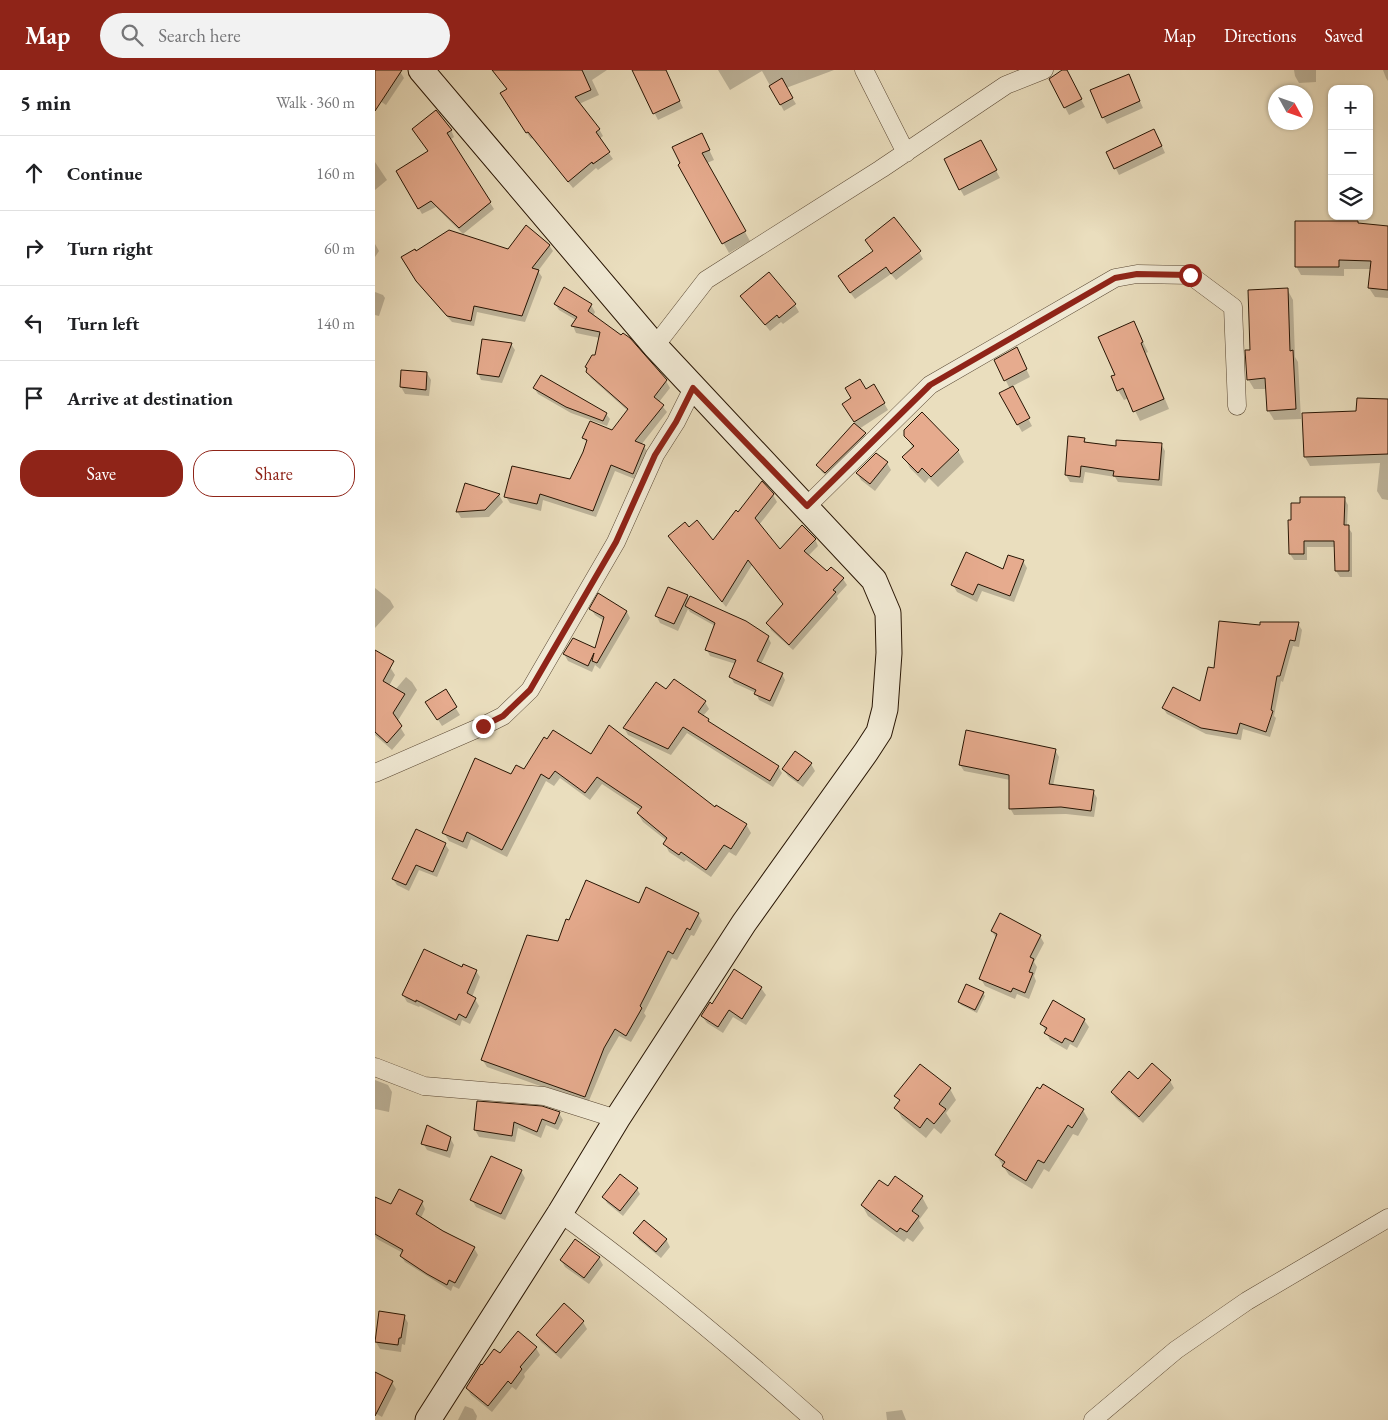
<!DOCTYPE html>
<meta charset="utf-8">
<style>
body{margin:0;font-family:"EB Garamond",serif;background:#f2f2f2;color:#202124}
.controls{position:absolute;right:15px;top:15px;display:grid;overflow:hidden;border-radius:10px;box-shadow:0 1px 4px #0004}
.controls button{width:45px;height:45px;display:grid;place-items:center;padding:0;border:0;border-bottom:1px solid #e0e0e0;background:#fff;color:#202124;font:25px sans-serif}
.compass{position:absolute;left:893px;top:15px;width:45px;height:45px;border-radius:50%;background:#fff;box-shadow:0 1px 4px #0004;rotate:130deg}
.stop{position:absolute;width:15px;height:15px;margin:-11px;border:4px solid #8f2418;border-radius:50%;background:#fff}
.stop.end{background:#8f2418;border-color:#fff;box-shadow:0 1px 5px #0008}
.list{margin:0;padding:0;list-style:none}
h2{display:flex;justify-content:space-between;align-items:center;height:65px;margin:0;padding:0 20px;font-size:21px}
h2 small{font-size:16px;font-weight:400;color:#757577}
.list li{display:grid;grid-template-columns:32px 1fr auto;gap:15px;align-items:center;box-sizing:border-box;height:75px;padding:0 20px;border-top:1px solid #e0e0e0}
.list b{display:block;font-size:19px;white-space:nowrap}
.list em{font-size:16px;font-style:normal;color:#757577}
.actions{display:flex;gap:10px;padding:15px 20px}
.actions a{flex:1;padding:11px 0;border:1px solid #8f2418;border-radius:20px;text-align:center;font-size:18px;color:#8f2418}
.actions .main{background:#8f2418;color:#fff}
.icon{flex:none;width:28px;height:28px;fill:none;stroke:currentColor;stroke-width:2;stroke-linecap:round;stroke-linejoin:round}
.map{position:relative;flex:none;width:1013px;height:1350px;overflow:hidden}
header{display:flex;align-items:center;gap:30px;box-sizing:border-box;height:70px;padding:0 25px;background:#8f2418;color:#fff}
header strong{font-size:24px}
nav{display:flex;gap:28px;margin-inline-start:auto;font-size:18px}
.search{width:350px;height:45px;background:#f2f2f2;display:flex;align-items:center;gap:12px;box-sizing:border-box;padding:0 18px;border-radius:28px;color:#757577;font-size:19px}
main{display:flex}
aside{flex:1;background:#fff}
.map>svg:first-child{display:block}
.shadow{fill:#0003}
.building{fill:#e6ab8e;stroke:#271403}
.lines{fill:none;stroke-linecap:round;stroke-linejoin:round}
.street-casing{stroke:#584632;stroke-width:19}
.secondary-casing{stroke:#271403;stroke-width:27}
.street{stroke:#f1ead5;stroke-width:18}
.secondary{stroke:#f1ead5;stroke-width:25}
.route{stroke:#8f2418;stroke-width:6}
</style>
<header>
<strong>Map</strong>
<div class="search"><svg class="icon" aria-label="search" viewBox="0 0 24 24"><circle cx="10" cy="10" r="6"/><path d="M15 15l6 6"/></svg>Search here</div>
<nav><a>Map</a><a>Directions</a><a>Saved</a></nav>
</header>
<main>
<aside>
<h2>5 min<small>Walk · 360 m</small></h2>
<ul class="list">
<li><svg class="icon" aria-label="ahead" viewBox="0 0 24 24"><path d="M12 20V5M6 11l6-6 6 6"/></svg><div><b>Continue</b></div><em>160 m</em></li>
<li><svg class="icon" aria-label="right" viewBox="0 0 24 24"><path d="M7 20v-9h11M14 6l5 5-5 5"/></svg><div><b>Turn right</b></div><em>60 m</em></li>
<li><svg class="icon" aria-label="left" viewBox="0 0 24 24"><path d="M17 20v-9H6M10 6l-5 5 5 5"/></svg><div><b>Turn left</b></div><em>140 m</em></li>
<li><svg class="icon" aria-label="arrive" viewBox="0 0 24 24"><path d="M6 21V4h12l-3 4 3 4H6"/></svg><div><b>Arrive at destination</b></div></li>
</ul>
<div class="actions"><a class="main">Save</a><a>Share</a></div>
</aside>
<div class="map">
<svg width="1013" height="1350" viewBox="0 0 1013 1350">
<rect width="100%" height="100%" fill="#eadebe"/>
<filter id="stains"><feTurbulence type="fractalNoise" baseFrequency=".004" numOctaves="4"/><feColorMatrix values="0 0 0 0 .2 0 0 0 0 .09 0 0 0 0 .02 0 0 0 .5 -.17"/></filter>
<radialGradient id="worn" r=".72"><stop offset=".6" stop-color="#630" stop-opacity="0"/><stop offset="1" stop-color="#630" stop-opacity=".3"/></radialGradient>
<path class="shadow" d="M0,0H24L29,8L11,35L5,31L0,38Z
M117,0H232L217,10L224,25L204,34L224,59L228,66L224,69L238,89L223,100L221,98L198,118L157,68L156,69L130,31L133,20Z
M258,0H290L308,38L283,50Z
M343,0H459L411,18L421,34L409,41L387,1L355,20Z
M689,0L694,6L710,37L694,45L675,9Z
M919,0H941V12L924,13L920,6Z
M1008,0H1013V11L1011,8Z
M757,13L768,38L732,54L728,47Z
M76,60L79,67L75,70L119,139L88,164L61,137L47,144L23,102L54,82L42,65Z
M327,65L339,90L332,93L375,171L354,183L305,95Z
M783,67L790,83L744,105L733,82Z
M609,78L625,108L589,126L585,119Z
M0,92L12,110L0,120Z
M983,152L984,154L1013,157V228L1000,227L994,218L996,199H969V206L926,205L921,196Z
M0,174L4,181L0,187Z
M174,175L178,181L163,201L167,207L150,252L102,242L99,256L77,252L46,217L28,188L40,182L134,180Z
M544,182L548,189L521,210L516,204L480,229L468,213Z
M912,219L918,230L920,287L923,292L926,349L899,350L893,340L892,319H879L873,309L876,281Z
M0,222L8,225L10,228L4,246L0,245Z
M367,226L420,235L424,242L408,254L406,252L395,261Z
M180,234L216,235L220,242L218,246L291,311L295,318L284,332L292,342L266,375L269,376L273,383L262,410L240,401L221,447L168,430L166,441L135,433L131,427L196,411L212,373L209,368L237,362L253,341L216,308L212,302L211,297L221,287L225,268L201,263L198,256L201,250L184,240Z
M759,253L773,282L771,283L794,339L765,351L754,328L749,330L743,320L742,306Z
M136,274L140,280L127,313L106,310L103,303Z
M645,286L655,307L636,317L657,356L647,362L626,324L635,319L621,291Z
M52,303L56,310L54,326L30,324L26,317Z
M499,316L513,340L484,359L494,371L455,409L447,402L443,395L480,353L469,334Z
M159,318L231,344L235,349L232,356L196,343L163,324Z
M983,329L1013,331V430L1007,429L1002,421L1005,393L935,396L930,387L929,344L982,342Z
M530,365L583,381L589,392L563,417L554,408L550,413L535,398L529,387L538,378Z
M709,369L712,374L742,377L786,374L790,381L787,416L743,412L740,407L710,402L708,413L695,412L691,405Z
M512,393L516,400L500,421L486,410L482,403Z
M124,425L128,432L114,447L86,448L82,441Z
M398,425L402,432L384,455L405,481L440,469L443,476L433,486L452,503L468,509L472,515L462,526L463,529L418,580L396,560L393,553L409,535L377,495L351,537L294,466L314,459L339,472L363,444Z
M969,428L973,435L972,456L977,463V507H965L961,501V477H932V490H919L915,484L917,451L926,434Z
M648,491L652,498L639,532L607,521L602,532L582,522L578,515L629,500Z
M0,518L15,530L19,537L0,558Z
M224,525L252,542L255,548L225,599L220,595L217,602L193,591L189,584L221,580L229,551L220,545L216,539Z
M312,526L314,531L393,567L396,573L386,594L407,604L410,610L398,637L384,630L381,623L359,613L355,606L361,594L335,586L332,580L340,556L315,542L313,539L303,561L285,553L281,545Z
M923,554L927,560L924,577L918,576L908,612L906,611L899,646L901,648L895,667L868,659L866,670L831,664L792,644L788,638L826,633L840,599L886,556Z
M0,588L15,597L20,605L14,616L20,620L31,607L37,612L42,620L22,652L30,665L17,680L0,665Z
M70,621L85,645L67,656L52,632Z
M292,621L330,632L334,639L328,646L333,650L336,655L403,696L407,703L398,717L312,663L296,685L253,665L249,658Z
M680,680L684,687L678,716L718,721L722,728L719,747L691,744L639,745L635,738V710L589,701L585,695Z
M217,685L340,739L371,754L376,763L361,786L354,782L336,807L311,790L309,792L294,782L290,774L292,771L268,752L263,744L266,740L227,714L215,730L185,708L179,716L171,711L132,787L96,769L92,779L74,771L69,763L137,706L149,701Z
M436,694L440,701L428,717L413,706L408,699Z
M70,774L74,780L62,807L44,800L34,821L22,815L18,809Z
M323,844L327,851L319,866L316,865L302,890L297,888L269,943L271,946L256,972L244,966L233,985L213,1033L112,997L107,989L184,873Z
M617,861L665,866L669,873L659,892L662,897L659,906L661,911L654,929L642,924L640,929L610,916L606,909L621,868Z
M101,901L105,907L97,927L100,929L104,936L95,954L87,950L85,956L45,936L44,937L32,932L28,925Z
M386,918L391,925L371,955L358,947L348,963L332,953L327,946L337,935Z
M608,923L610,926L602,943L586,935L584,932Z
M709,950L714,957L702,978L695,974L692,980L675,970L667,954Z
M0,1010L13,1015L17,1022L14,1042L0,1039Z
M764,1011H795L799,1018L768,1053L741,1029L737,1022Z
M575,1019L581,1030L571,1043L576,1051L566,1064L559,1058L551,1068L527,1048L521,1038L525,1032L521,1026Z
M104,1032L184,1043L188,1050L183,1060L171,1055L166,1068L143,1058L140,1072L104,1067L100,1060Z
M708,1040L713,1049L703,1066L698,1064L674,1102L669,1099L657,1119L634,1105L621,1085Z
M75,1068L79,1075L75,1088L52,1080L48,1073Z
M146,1101L150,1108L130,1150L101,1137L97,1130Z
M513,1117L547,1127L553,1138L544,1150L549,1158L538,1172L532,1168L529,1172L493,1146L487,1135Z
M262,1119L265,1124L248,1146L232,1133L229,1127Z
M0,1129L16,1136L47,1132L50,1139L46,1148L99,1178L103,1185L84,1219L78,1216L76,1221L30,1192L26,1186L28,1183L2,1169L0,1166Z
M260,1163L291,1169L295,1177L286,1188L264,1170Z
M224,1188L228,1195L214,1214L190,1197L186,1190Z
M29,1246L33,1253L30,1275L27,1274L26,1282L5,1279L1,1272Z
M208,1252L212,1259L186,1289L166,1272L162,1265Z
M161,1278L165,1285L149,1304L150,1307L141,1320L137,1317L117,1342L96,1325L92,1318L125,1284Z
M0,1303L17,1312L21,1319L7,1347L0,1343Z
M90,1336L98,1339L102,1346L101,1350H83Z
M527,1340L531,1350H512L511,1342Z"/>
<path class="building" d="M0,0H27L0,41Z
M117,0H207L216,20L200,27L225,59L221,62L235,82L218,94L217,92L193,112L153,62L151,63L125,23L132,19Z
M257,0H291L305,31L278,44Z
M687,0H692L707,29L689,38L674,9Z
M754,4L765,31L727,48L715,20Z
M407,8L418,28L405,35L394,16Z
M61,40L77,60L72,63L116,132L84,158L56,131L43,139L21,101L53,81L37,59Z
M779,59L787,76L739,99L731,82Z
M327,63L335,80L327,83L371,161L347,174L303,95L305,93L297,77Z
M606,70L622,100L584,120L569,89Z
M519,147L546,181L516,204L511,197L475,223L463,206L498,181L490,170Z
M920,151H983V153L1013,156V220L993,218L996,191L964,190V197H920Z
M151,155L175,175L157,198L164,200L147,246L99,236L96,251L72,246L41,211L26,187L40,179L41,181L74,160L133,179Z
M394,202L421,234L404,248L402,245L390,255L365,226Z
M189,217L217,234L213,241L246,265L248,263L255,268L292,310L279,327L289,335L260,371L270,375L258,404L236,395L218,441L165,424L162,434L129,427L137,396L195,409L208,382L212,370L207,368L215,351L237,360L253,339L211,302L212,298L210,297L217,285H220L225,262L196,256L202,247L179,234Z
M913,218L915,281L918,280L921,339L892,341L890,308L872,310L870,280H875L873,220Z
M759,251L768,272L766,273L789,329L758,342L748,318L742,321L736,306L740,305L723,267Z
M107,269L137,273L124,307L102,304Z
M642,277L652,299L629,311L619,290Z
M26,300L52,302L51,320L25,317Z
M166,305L232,343L228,351L191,337L158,318Z
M485,309L491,319L499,314L510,333L479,352L467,334L476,328L470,318Z
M638,316L655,348L642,355L624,323Z
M982,328L1013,329V384L929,387L927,343L981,341Z
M547,342L584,380L556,407L547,398L543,403L527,387L539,376L529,366V360Z
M479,353L491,363L450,403L441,395Z
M693,366L710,368L709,372L741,376V370L787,373L784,410L738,406L739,401L706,396L705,407L690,405Z
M501,383L513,392L495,414L481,403Z
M387,411L399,424L380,448L405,479L427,455L441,469L429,481L452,501L456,497L469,508L458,520L461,522L414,575L391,553L408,534L373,490L347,532L293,466L310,452L314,457L322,450L338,470L361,440L363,442Z
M90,413L125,424L110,440L81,442Z
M925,427H970L969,455H974V501H960L959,471H929V484H914L913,450H916V433H925Z
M591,482L628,499L633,485L649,490L635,526L603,514L598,525L576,515Z
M293,517L313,525L299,554L280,546Z
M223,523L252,541L222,593L217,591L219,583L213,596L188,584L198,568L220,578L229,547L214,539Z
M315,526L371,551L394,566L382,591L408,603L395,631L379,624L381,620L354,607L361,590L330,580L340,553L310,536Z
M844,551L885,555V552H924L920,571L915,570L905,606H902L896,640L898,641L891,662L865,653L862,664L826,658L787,638L798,617L825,631L833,597L839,598Z
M0,580L19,591L8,611L30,624L18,643L27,656L12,673L0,662Z
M299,609L331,631L323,642L334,649L333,651L404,696L395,711L308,657L293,679L248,658L281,612L291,619Z
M71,619L82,637L62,650L50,632Z
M234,655L340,737L341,735L372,754L356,779L349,775L331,800L306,782L304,785L288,774L292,768L262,743L267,737L222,707L210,723L180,701L174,709L166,704L127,780L92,762L88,772L67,763L100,688L136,704L141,695L149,699L169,667L172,669L178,660L216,684Z
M591,660L681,679L674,714L719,720L716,741L686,737L634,739V705L584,695Z
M420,681L437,693L423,711L407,699Z
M41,759L71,773L58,802L41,795L31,815L17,809Z
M211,810L264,833L271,817L324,843L315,860L312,858L298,884L293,881L265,936L267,938L251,966L240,959L229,978L210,1027L106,990L152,865L183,871L191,849L194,850Z
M625,843L666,865L655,887L659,889L654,902L658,903L650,923L638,918L636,922L604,909L622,864L616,861Z
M49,879L87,897L88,894L102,900L92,923L101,928L91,948L84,944L81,950L41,930V932L27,925Z
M359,899L387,917L367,949L354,940L343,957L326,946L335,932L337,934Z
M591,914L609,922L600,940L583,932Z
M678,930L710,949L698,972L690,968L687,973L669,963L672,958L665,954Z
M777,993L796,1010L764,1047L736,1022L754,1001L763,1009Z
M545,994L576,1018L564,1034L571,1039L559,1054L552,1048L545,1058L519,1038L525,1030L519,1026Z
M668,1014L709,1039L697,1058L693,1055L669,1093L663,1090L651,1111L627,1096L630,1092L620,1085L662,1017L665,1019Z
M102,1031L167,1036L185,1042L180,1054L167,1049L162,1062L139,1052L137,1066L99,1060Z
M52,1055L76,1067L72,1081L46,1074Z
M116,1086L147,1100L126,1144L95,1130Z
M245,1104L263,1118L245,1141L227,1127Z
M520,1106L548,1126L537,1141L544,1146L532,1162L525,1158L522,1162L486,1135L504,1110L513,1116Z
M24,1119L48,1131L41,1144L68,1161L100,1177L80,1213L74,1210L72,1215L52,1204L25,1186L28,1180L0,1164V1127L16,1134Z
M269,1150L292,1169L281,1182L258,1163Z
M200,1169L225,1187L209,1208L185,1190Z
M189,1233L209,1251L181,1283L161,1265Z
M4,1241L30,1245L26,1268H24L23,1275L0,1272Z
M143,1261L162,1277L145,1297L147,1299L136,1314L133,1311L113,1336L91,1318L106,1294L107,1295L119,1279L125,1283Z
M0,1302L18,1311L0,1346Z"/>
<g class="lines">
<defs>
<path id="street" d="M489,0L531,83
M280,276L331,210L506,99L631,15L669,0
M432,436L555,315L740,208L762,204L815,205L858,237L862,336
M0,703L108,656L128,646L155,620L241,472L280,385L301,352L318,318
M0,997L49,1016L169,1026L242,1049
M185,1143C273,1207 357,1277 439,1350
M718,1350L801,1280L872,1231L1013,1148"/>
<path id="secondary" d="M46,0L280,276L499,510L513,543L514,583L510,639L504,662L491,682L369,853L242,1049L185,1143L53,1350"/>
</defs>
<use href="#street" class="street-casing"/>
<use href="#secondary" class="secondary-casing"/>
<use href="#street" class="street"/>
<use href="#secondary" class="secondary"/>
</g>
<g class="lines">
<path class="route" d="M108,656L128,646L155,620L241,472L280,385L301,352L318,318L432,436L555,315L740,208L762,204L815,205"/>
</g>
<rect width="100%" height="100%" filter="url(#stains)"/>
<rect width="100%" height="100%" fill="url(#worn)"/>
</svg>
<div class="controls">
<button>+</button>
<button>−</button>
<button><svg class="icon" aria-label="layers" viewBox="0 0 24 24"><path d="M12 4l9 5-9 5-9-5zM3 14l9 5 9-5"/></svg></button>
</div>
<svg class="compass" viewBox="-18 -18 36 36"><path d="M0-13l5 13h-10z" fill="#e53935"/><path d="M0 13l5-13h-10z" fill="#757577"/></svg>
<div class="stop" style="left:815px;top:205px"></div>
<div class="stop end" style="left:108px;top:656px"></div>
</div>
</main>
